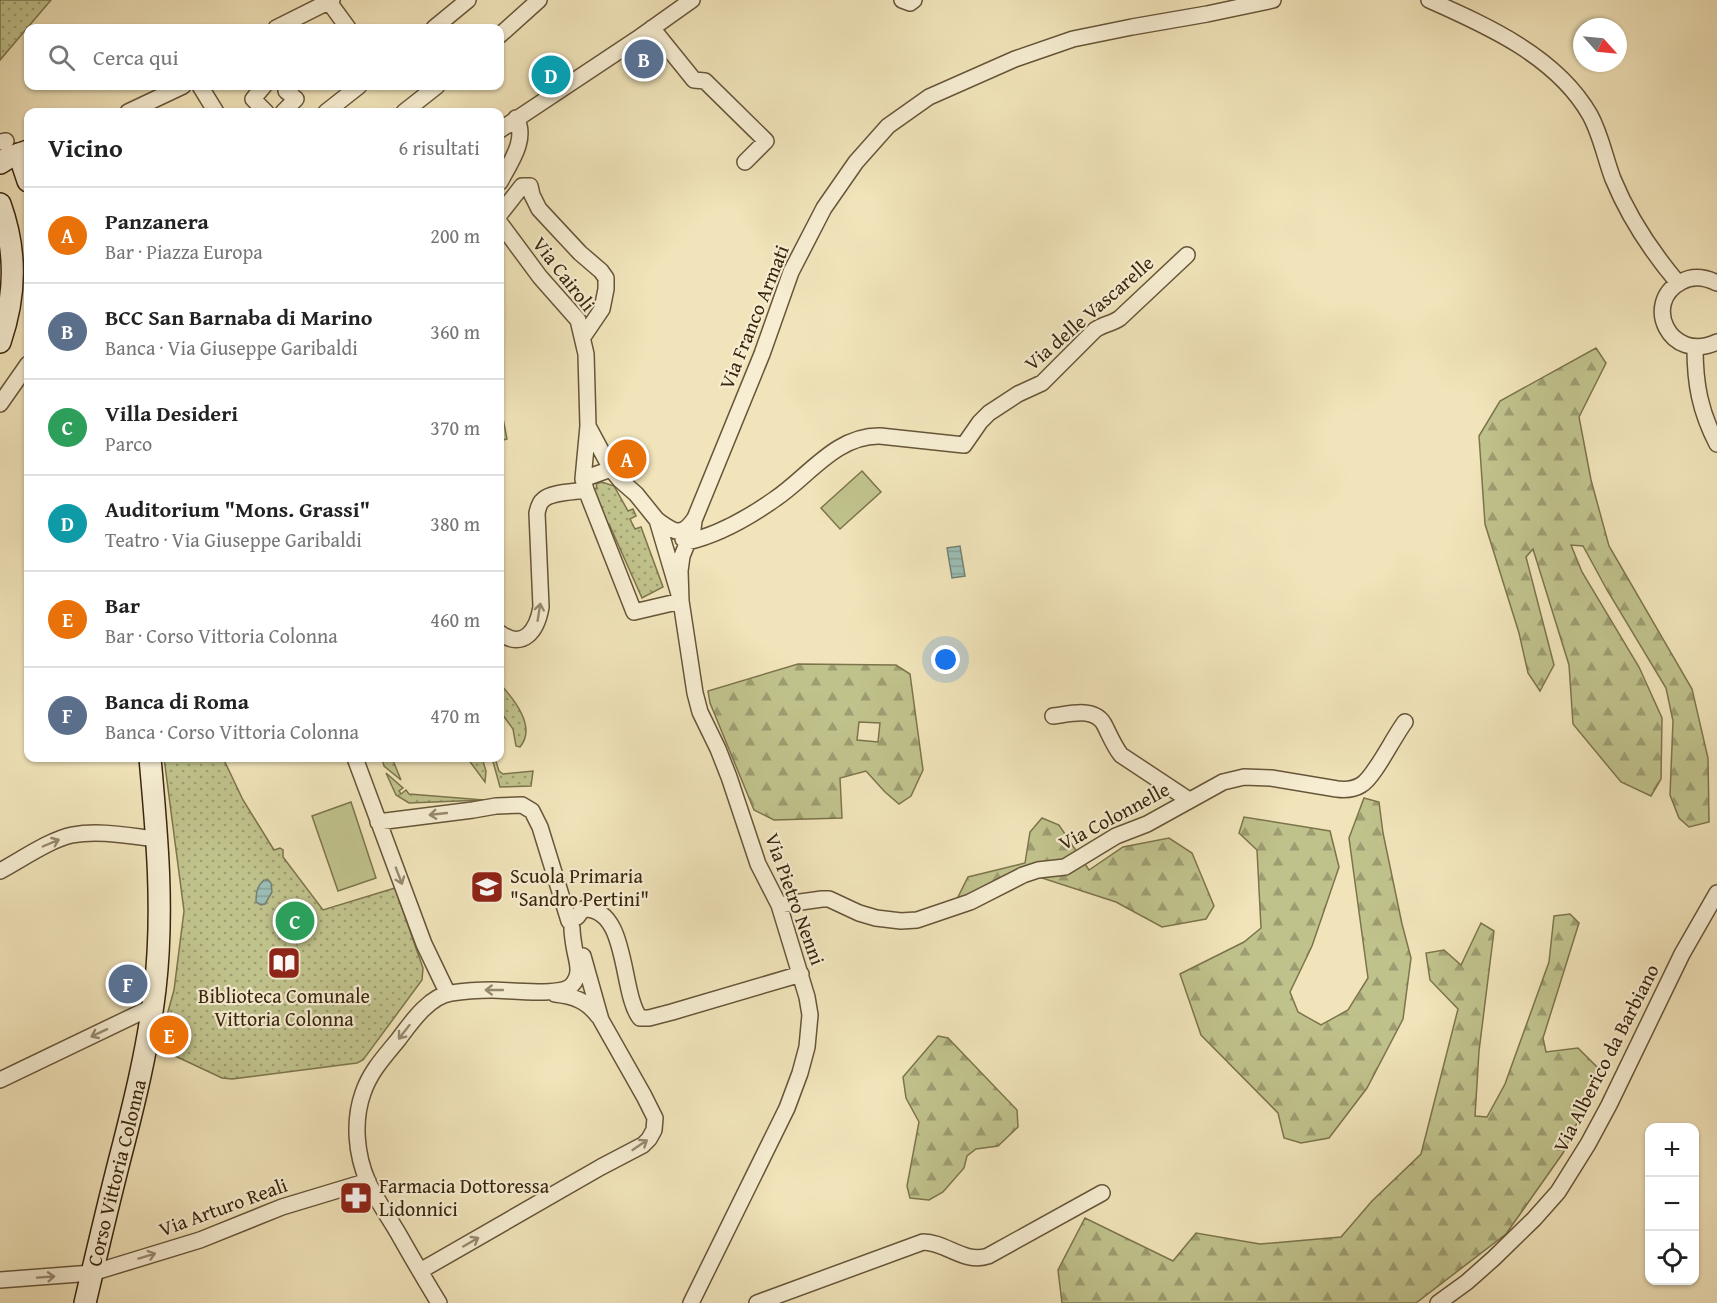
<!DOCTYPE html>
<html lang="it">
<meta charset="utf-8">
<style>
body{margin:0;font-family:"Gentium Book Plus",serif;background:#f6f6f6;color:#222}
.controls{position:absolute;right:18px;bottom:18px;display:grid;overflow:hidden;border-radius:12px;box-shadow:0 2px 4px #0004}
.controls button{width:54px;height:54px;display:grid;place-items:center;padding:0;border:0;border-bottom:2px solid #e0e0e0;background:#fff;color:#222;font:30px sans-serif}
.compass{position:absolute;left:1573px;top:18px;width:54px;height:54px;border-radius:50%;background:#fff;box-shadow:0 2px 4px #0004;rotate:117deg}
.you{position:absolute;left:946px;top:660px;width:21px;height:21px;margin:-15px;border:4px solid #fff;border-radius:50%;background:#1a73e8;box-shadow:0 0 0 9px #1a73e833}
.badge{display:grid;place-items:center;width:39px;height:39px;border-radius:50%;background:#1a73e8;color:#fff;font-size:20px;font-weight:700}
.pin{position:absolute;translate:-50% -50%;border:3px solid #fff;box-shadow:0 2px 6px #0006}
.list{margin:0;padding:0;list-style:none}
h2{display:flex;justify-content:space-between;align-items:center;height:78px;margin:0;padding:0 24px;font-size:26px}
h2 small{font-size:20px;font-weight:400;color:#767676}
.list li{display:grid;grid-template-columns:39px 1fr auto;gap:18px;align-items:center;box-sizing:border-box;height:96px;padding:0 24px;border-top:2px solid #e0e0e0}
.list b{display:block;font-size:22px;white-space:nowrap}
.list p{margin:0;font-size:20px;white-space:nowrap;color:#767676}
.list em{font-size:20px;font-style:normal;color:#767676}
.icon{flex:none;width:33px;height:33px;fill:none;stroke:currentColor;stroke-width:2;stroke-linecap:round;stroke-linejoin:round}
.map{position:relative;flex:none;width:1717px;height:1303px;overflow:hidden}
.search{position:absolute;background:#fff;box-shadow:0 2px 4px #0004;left:24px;top:24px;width:480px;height:66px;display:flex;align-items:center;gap:15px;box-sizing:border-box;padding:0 21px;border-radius:12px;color:#767676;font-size:22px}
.panel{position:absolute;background:#fff;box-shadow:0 2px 4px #0004;left:24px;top:108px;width:480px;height:654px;border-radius:12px}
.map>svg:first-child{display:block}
.grass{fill:url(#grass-dots);stroke:#7c744c;stroke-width:1.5}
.forest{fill:url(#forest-firs);stroke:#7c744c;stroke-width:1.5;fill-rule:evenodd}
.garden{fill:#c0c28c;stroke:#7c744c;stroke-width:1.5}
.water{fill:url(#water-rules);stroke:#748172;stroke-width:1.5}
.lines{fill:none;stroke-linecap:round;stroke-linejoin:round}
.street-casing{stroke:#675538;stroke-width:18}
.secondary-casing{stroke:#39250c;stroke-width:24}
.street{stroke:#f6edd2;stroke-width:15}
.secondary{stroke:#f6edd2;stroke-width:21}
.oneway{stroke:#98896f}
.labels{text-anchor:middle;stroke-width:4.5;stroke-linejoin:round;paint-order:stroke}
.street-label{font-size:20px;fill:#39250c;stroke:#f6edd2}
.poi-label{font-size:20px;fill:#39250c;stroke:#f6edd2;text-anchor:start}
</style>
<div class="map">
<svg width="1717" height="1303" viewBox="0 0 1717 1303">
<defs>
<pattern id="grass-dots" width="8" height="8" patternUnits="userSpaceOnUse" patternTransform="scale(1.5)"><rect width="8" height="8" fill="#c0c28c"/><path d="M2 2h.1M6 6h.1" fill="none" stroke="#9d9d71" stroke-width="1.8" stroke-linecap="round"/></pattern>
<pattern id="forest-firs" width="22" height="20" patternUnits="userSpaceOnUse" patternTransform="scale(1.5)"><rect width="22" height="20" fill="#c0c28c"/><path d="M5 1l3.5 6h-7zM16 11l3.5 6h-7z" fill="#9d9d71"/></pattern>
<pattern id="water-rules" width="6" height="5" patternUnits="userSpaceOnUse" patternTransform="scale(1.5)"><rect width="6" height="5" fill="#9cbeb6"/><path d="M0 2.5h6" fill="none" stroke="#87a39b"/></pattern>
</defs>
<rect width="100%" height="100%" fill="#f1e4ba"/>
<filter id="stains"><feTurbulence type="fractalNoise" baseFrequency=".00333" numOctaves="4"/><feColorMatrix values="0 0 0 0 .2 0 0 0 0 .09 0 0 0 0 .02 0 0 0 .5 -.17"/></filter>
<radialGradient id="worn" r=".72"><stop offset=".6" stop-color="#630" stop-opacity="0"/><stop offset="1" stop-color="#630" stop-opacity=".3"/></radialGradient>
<path class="grass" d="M0,0H51L0,60Z
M602,482L614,486L628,511L633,509L636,516L630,519L635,529L641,527L663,587L642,598L609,524L603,526L592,489L597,488L596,484Z
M500,684C514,699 537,727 520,747L516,746L513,729L500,711Z
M164,758H223L243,800L274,850L280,848L283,850V857L323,910L395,888L423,968L422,980L363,1060L357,1063L232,1079L222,1078L158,1048L174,990L184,911Z
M382,758H392L401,780L384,766Z
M469,758H482L486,771L485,782L468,759Z
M492,758H495L499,771L503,774L533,771L531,786L500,787Z
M386,773L403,788L399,791L401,794L406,790L409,794L484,800L409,803L396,795Z"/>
<path class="forest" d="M1596,348L1606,363L1579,417L1591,480L1609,546L1692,689L1708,758L1709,822L1689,827L1679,818L1670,795L1673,721L1666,688L1607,590L1583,546L1571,545L1582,572L1639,667L1662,718L1661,779L1651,796L1621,782L1573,724L1569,665L1533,549L1526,557L1554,665L1540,691L1528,673L1519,633L1485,524L1479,436L1500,401Z
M798,664L896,665L910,674L923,770L911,796L899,804L885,792L866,771L840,778L842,818L774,820L754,810L710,703L708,691ZM859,722L880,723L878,742L857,740Z
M1364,798L1379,802L1383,833L1402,924L1411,958L1403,1019L1367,1088L1329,1138L1301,1143L1284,1138L1278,1113L1201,1035L1180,974L1244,942L1261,928L1257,850L1239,833L1244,817L1330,831L1339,867L1312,946L1290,992L1298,1012L1321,1025L1348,1010L1368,978L1349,838Z
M1042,818L1059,825L1089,870L1123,847L1169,838L1192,853L1214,906L1206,919L1162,927L1116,902L1036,876L964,907L958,897L968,877L1025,863L1030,832Z
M1570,914L1579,923L1543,1038L1546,1052L1578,1048L1601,1071L1563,1153L1506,1234L1416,1303H1062L1058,1270L1085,1218L1173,1261L1196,1233L1260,1244L1341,1237L1372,1201L1421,1154L1458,1009L1430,980L1426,953L1444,950L1461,965L1481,923L1494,931L1479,1051L1475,1116L1487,1117L1505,1084L1549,962L1554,916Z
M938,1036L948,1038L1017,1110L1018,1127L998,1146L976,1149L967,1156L964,1168L943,1192L929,1200L910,1198L907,1186L919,1122L906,1098L903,1077Z"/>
<path class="garden" d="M500,408H501L507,439L500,441Z
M862,471L881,492L840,529L821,508Z
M351,802L376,878L338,891L312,816Z"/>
<path class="water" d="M960,546L965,576L952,578L947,548Z
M264,880H268L271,883L272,892L265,904L261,905L256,902C256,893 257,886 264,880Z"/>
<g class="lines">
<defs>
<path id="street" d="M902,0L910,3L914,0
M1429,0C1488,26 1557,57 1590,115C1601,135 1605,158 1613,179C1629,218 1651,251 1678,283
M329,2L348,28
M276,28L332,0
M434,28L468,0
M652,28L694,80L705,81L766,141L745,162
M500,35L539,0
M200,86L216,112
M264,86L253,99L266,112
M128,112L183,86
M283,112L296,99L286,91L292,86
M326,112L359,86
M404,112L437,86
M500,130L637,39L692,0
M0,142L6,141
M500,182C510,163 528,139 516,118
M500,214L522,186H530L532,195L539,209L580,253L601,271L606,278V289L602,309L583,337
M500,223L540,277L578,320L586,354L588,426L583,479
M1717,283C1705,277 1693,275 1681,282C1642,302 1669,364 1717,342
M1695,348C1695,384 1700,411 1717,444
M0,404L28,364
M588,426L611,469
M611,469L620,480L636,494L657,520L681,601L634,612L586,490L583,479Z
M657,520C673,531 681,539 695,518L762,354L791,272L824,208L856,162L888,126L929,97L1015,59L1073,39L1132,27L1207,14L1273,0
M683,539L687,542C718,535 748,518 775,499C808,477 836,435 880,436L964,445L980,422L989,413L1018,394L1042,383L1095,330C1103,324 1112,324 1120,318L1187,255
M500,633C523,650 537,631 541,607L537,513C538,509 539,503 543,500C551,492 575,492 586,490
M1053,716C1070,714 1096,706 1105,726C1110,736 1114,746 1121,755L1189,800
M355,758L424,944L448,994
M378,822L473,810L496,806L522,805L532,811L540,827L569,921
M0,871C19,861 51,839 72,835C100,830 129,836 157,839
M779,905L822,899H829L859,913L876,918L901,921L917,920L970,902L1023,875L1038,870L1065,867L1116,836L1147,824L1223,782L1244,777L1271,778L1337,789C1345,790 1353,790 1361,785C1374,778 1394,736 1405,722
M577,917L583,909C629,906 620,993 640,1018H649L672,1012L801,974
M555,994C574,996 587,1001 598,1016
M0,1080L152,1007
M420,1271L601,1167L643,1145L649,1139L654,1130L655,1118L644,1096L601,1020L583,956
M0,1280L92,1273L200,1240L282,1207L368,1181
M439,1303C425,1280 411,1256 398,1233C388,1216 376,1199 368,1182C356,1155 353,1121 363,1093C370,1072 384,1057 398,1040C410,1024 429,996 451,993C464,991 479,990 492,990C509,990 561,997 572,985C583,973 576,960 574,946C573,940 572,934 572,928
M691,1303L787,1108L800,1073L807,1047L810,1015L807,997L779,905L758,864L729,777L718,749L700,712L695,693L681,601L680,571L682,556L693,529L694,521
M757,1303L923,1242C946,1242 964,1264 988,1256L1102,1193
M1438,1303L1467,1282L1494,1258L1534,1219L1558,1192L1588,1144L1609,1105L1682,954L1717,893"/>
<g id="secondary">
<path d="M19,154L28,181"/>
<path d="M0,163L8,158L28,151"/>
<path d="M0,204C17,251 16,295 0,342"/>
<path id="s1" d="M85,1303C96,1256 107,1209 119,1162C134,1104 148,1048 155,989C164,911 157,835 150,758"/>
</g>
</defs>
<use href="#street" class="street-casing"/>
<use href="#secondary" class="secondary-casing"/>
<use href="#street" class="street"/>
<use href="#secondary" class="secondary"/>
</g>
<defs><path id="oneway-shaft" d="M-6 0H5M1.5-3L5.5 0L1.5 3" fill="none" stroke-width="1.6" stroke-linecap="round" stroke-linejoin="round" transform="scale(1.5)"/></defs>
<g class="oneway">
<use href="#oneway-shaft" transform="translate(539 612) rotate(-81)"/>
<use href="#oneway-shaft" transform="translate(438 814) rotate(174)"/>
<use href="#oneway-shaft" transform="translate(51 843) rotate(-23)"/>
<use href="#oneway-shaft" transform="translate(399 876) rotate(69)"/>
<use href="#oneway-shaft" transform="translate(494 990) rotate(-180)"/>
<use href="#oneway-shaft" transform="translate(404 1032) rotate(128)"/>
<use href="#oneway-shaft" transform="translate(99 1033) rotate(155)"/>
<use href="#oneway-shaft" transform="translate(640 1145) rotate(-34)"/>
<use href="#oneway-shaft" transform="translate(471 1242) rotate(-30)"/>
<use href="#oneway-shaft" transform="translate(147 1256) rotate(-17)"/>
<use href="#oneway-shaft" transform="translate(46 1277) rotate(-4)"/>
</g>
<defs>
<symbol id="school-square" viewBox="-11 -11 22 22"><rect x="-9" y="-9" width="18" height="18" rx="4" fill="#8f2418" stroke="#f6edd2"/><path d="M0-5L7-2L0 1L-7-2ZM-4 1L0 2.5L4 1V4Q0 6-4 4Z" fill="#fff"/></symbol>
<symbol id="library-square" viewBox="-11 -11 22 22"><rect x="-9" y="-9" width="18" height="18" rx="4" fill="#8f2418" stroke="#f6edd2"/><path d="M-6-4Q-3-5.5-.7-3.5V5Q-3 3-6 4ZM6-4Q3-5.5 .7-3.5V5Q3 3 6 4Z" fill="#fff"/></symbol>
<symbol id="pharmacy-square" viewBox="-11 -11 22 22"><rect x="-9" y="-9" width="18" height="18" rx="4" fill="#8f2418" stroke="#f6edd2"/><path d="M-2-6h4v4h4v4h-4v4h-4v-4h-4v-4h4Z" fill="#fff"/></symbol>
</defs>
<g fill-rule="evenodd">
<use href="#school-square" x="468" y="868" width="38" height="38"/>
<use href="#library-square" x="265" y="944" width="38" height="38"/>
<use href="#pharmacy-square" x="337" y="1179" width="38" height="38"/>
</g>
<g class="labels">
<g class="street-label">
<text transform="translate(564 274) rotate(52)" y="7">Via Cairoli</text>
<text transform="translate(1089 313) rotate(-41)" y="7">Via delle Vascarelle</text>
<text transform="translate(754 317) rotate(-68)" y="7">Via Franco Armati</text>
<text transform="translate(1114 816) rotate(-28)" y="7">Via Colonnelle</text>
<text transform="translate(795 899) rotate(70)" y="7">Via Pietro Nenni</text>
<text transform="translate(1606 1058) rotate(-63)" y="7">Via Alberico da Barbiano</text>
<text dy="7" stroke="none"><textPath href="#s1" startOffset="134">Corso Vittoria Colonna</textPath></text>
<text transform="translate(223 1207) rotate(-20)" y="7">Via Arturo Reali</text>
</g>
<g class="poi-label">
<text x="510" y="883">Scuola Primaria<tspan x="510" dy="23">"Sandro Pertini"</tspan></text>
<text x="284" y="1003" text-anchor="middle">Biblioteca Comunale<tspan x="284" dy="23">Vittoria Colonna</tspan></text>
<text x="379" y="1193">Farmacia Dottoressa<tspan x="379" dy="23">Lidonnici</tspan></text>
</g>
</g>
<rect width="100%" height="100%" filter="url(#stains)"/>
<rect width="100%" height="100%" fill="url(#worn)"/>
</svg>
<div class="controls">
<button>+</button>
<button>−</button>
<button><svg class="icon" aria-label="locate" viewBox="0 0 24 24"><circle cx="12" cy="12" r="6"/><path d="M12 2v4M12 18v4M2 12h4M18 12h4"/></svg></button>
</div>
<svg class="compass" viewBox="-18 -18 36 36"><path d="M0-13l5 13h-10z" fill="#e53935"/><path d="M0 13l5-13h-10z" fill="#767676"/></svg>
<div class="you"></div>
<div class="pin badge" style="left:627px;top:459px;background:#e8710a">A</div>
<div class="pin badge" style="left:644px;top:59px;background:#5c6f8a">B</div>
<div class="pin badge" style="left:295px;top:921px;background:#2e9e5b">C</div>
<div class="pin badge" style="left:551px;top:75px;background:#0f9aa8">D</div>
<div class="pin badge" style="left:169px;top:1035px;background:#e8710a">E</div>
<div class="pin badge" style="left:128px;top:984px;background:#5c6f8a">F</div>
<div class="search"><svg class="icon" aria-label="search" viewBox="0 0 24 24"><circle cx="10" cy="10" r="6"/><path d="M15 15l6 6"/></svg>Cerca qui</div>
<section class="panel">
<h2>Vicino<small>6 risultati</small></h2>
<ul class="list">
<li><span class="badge" style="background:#e8710a">A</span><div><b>Panzanera</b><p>Bar · Piazza Europa</p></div><em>200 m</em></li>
<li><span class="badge" style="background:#5c6f8a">B</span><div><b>BCC San Barnaba di Marino</b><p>Banca · Via Giuseppe Garibaldi</p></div><em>360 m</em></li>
<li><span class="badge" style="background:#2e9e5b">C</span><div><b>Villa Desideri</b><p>Parco</p></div><em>370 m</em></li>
<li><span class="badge" style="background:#0f9aa8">D</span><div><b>Auditorium &quot;Mons. Grassi&quot;</b><p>Teatro · Via Giuseppe Garibaldi</p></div><em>380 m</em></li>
<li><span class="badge" style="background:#e8710a">E</span><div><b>Bar</b><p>Bar · Corso Vittoria Colonna</p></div><em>460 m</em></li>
<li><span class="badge" style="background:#5c6f8a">F</span><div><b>Banca di Roma</b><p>Banca · Corso Vittoria Colonna</p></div><em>470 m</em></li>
</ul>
</section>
</div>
